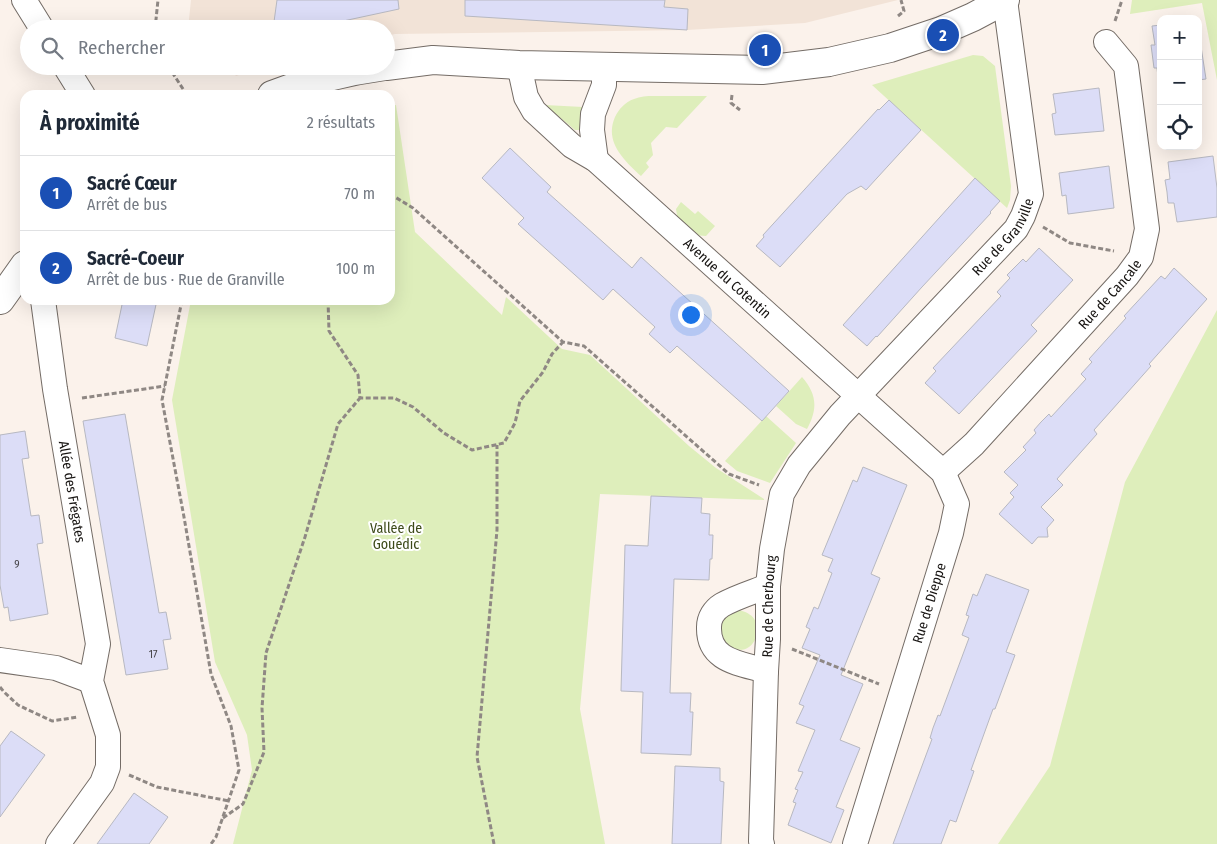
<!DOCTYPE html>
<html lang="fr">
<meta charset="utf-8">
<style>
body{margin:0;font-family:"Fira Sans Condensed",sans-serif;background:#f2f2f3;color:#1f2937}
.controls{position:absolute;right:15px;top:15px;display:grid;overflow:hidden;border-radius:10px;box-shadow:0 5px 20px #0002}
.controls button{width:45px;height:45px;display:grid;place-items:center;padding:0;border:0;border-bottom:1px solid #e0e1e3;background:#fff;color:#1f2937;font:25px sans-serif}
.you{position:absolute;left:690px;top:314px;width:18px;height:18px;margin:-12px;border:4px solid #fff;border-radius:50%;background:#1a73e8;box-shadow:0 0 0 8px #1a73e833}
.badge{display:grid;place-items:center;width:32px;height:32px;border-radius:50%;background:#db2777;color:#fff;font-size:16px;font-weight:700}
.pin{position:absolute;translate:-50% -50%;border:2px solid #fff;box-shadow:0 1px 5px #0006}
.list{margin:0;padding:0;list-style:none}
h2{display:flex;justify-content:space-between;align-items:center;height:65px;margin:0;padding:0 20px;font-size:21px}
h2 small{font-size:16px;font-weight:400;color:#747a83}
.list li{display:grid;grid-template-columns:32px 1fr auto;gap:15px;align-items:center;box-sizing:border-box;height:75px;padding:0 20px;border-top:1px solid #e0e1e3}
.list b{display:block;font-size:19px;white-space:nowrap}
.list p{margin:0;font-size:16px;white-space:nowrap;color:#747a83}
.list em{font-size:16px;font-style:normal;color:#747a83}
.icon{flex:none;width:28px;height:28px;fill:none;stroke:currentColor;stroke-width:2;stroke-linecap:round;stroke-linejoin:round}
.map{position:relative;flex:none;width:1217px;height:844px;overflow:hidden}
.search{position:absolute;background:#fff;box-shadow:0 5px 20px #0002;left:20px;top:20px;width:375px;height:55px;display:flex;align-items:center;gap:12px;box-sizing:border-box;padding:0 18px;border-radius:28px;color:#747a83;font-size:19px}
.panel{position:absolute;background:#fff;box-shadow:0 5px 20px #0002;left:20px;top:90px;width:375px;height:215px;border-radius:15px}
.map>svg:first-child{display:block}
.built{fill:#f2e3d7}
.green{fill:#deeebb}
.building{fill:#dcddf7;stroke:#b7b8c1}
.lines{fill:none;stroke-linecap:round;stroke-linejoin:round}
.minor-casing{stroke:#746c66;stroke-width:26}
.tertiary-casing{stroke:#746c66;stroke-width:30}
.path{stroke:#8f8884;stroke-width:3;stroke-dasharray:5 2.5;stroke-linecap:butt}
.minor{stroke:#fff;stroke-width:24}
.tertiary{stroke:#fff;stroke-width:28}
.labels{text-anchor:middle;stroke-width:4;stroke-linejoin:round;paint-order:stroke}
.number-label{font-size:11px;fill:#48464a}
.street-label{font-size:14px;fill:#161311;stroke:#fff}
.park-label{font-size:14px;fill:#3c4919;stroke:#fff}
</style>
<div class="map">
<svg width="1217" height="844" viewBox="0 0 1217 844">
<rect width="100%" height="100%" fill="#fbf2eb"/>
<path class="built" d="M191,0H898L805,23L687,30L395,34L386,36V29H188Z
M229,66H265L236,76Z"/>
<path class="green" d="M1132,0H1217V80L1202,3L1130,14Z
M973,55L983,56L995,66L1011,186L1010,200L1007,208L872,85Z
M707,96L677,128L666,127L651,143L653,155L646,163L649,167L641,176C624,160 604,142 615,117C619,109 625,102 634,99C643,95 654,96 664,96C678,96 693,96 707,96Z
M396,105L415,232L502,315L506,297L562,349L590,355L689,446L716,468L764,499V500L600,494L580,709L605,844H233L252,770L247,735L215,662L172,400L191,300H390V106Z
M545,105L583,107V130H575Z
M681,202L695,214L698,211L715,226L706,236L693,235L678,221L676,209Z
M1217,310V844H998L1050,766L1125,482Z
M802,377C817,394 818,409 807,429L796,424L776,406Z
M766,416L796,443L770,483L737,471L725,461Z
M736,610C771,613 758,656 735,649C731,648 727,646 724,644L719,627L725,615Z"/>
<path class="building" d="M277,0H398L399,9L306,29H273Z
M465,0H665L664,7L688,9L687,30L465,16Z
M1161,25V86H1159L1157,68H1154L1151,45H1155L1152,26Z
M1198,27L1206,79L1198,80Z
M1099,88L1104,131L1055,135L1052,114L1056,113L1053,94Z
M889,100L921,130L866,190L861,186L847,194L780,267L756,246L764,237L763,235L878,109L879,110Z
M510,148L551,187L547,192L632,268L641,257L789,391L762,421L677,346L670,353L649,334L655,327L613,289L603,300L518,224L524,218L482,178Z
M1213,156L1217,188V217L1177,222L1174,203H1168L1167,192L1165,180L1170,179L1168,162Z
M1109,166L1114,208L1068,214L1066,195L1062,196L1059,173Z
M975,178L1000,201L990,212L991,213L922,287L877,337L876,336L867,346L843,325Z
M1039,248L1073,280L1031,325L1037,331L959,414L925,383L936,371L933,368L1001,296L997,292L1010,278L1007,275L1023,259L1026,262Z
M1174,268L1207,299L1149,364L1151,366L1094,430L1097,434L1057,479L1063,485L1041,507L1054,520L1047,528L1048,537H1038L1032,544L999,514L1014,497L1010,493L1018,485L1004,472L1026,450L1023,447L1036,433L1034,430L1041,422L1049,414L1051,417L1086,379L1081,374L1092,362L1089,359L1126,318L1124,316L1161,276L1165,279Z
M123,300H157L147,346L115,338Z
M125,414L159,613L166,612L171,639L163,640L168,669L126,675L83,421Z
M25,431L29,458L22,459L31,516L39,515L43,543L37,544L48,614L10,621L8,607L4,608L0,585V435Z
M863,467L907,485L871,574L880,578L841,675L863,684L840,740L860,748L836,807L844,810L831,843L788,825L796,803L793,802L798,790L795,789L803,772L798,771L815,730L796,723L804,706L799,704L820,655L802,648L810,629L806,627L814,607L818,609L832,573L828,571L833,559L822,555L853,480L857,482Z
M651,496L702,498L701,513L710,514L709,535H713L712,559H710L709,580L674,579L670,693H691L690,712H693L691,755L641,753L643,692L621,691L625,545L648,546Z
M986,574L1029,590L1006,652L1015,655L995,709H993L971,770L974,771L956,822L950,820L941,844H893L932,739L930,738L933,728L938,715L940,716L969,638L962,635L969,616L966,615L973,594L977,596Z
M11,731L45,755L0,817V746Z
M675,766L720,768V781L724,782L721,844H672Z
M134,793L168,817L149,844H97Z"/>
<g class="lines">
<defs>
<g id="minor">
<path d="M24,0L42,29"/>
<path id="s1" d="M519,65L526,97L534,111L572,146L596,160L943,472L957,504L951,533L855,844"/>
<path d="M65,66L83,95"/>
<path d="M596,160L592,130L593,114L604,85V67"/>
<path id="s2" d="M43,300L55,389L98,644L91,681L108,735V767L102,783L58,844"/>
<path id="s3" d="M943,472L974,444L1127,276L1141,257L1147,229L1126,66L1106,42"/>
<path d="M0,660L56,668L91,681"/>
<path d="M766,671C739,663 708,661 709,627C709,618 714,610 722,605C736,597 753,592 768,586"/>
<path id="s4" d="M762,844L761,841L766,671L768,639V586L772,549L782,494L799,465L840,415L1016,229L1023,216L1031,194L1005,0"/>
</g>
<path id="tertiary" d="M386,66L433,60L519,65L762,70L829,62L890,48L941,31L973,17L1005,0
M272,95C308,81 347,71 385,66
M0,300L25,265"/>
</defs>
<use href="#minor" class="minor-casing"/>
<use href="#tertiary" class="tertiary-casing"/>
<path class="path" d="M898,16L904,11L901,0
M1115,21L1122,0
M155,29L158,0
M168,66L187,95
M732,95L731,103L740,110
M390,194L413,208L563,342L584,346L729,474L759,485
M1043,227L1070,243L1114,251
M182,300L162,400L184,517L211,674L231,726L239,770L216,837L211,844
M328,300L329,331L358,375L360,398H394L413,407L444,433L472,450L504,443L515,423L520,401L543,372L552,354L563,342
M82,398L165,386
M792,649L879,684
M0,687L4,692L18,705L52,721L78,717
M129,775L157,787L229,801
M223,818L243,804L264,752L262,708L266,653L305,537L338,424L360,398
M494,844L477,757L497,530V445"/>
<use href="#minor" class="minor"/>
<use href="#tertiary" class="tertiary"/>
</g>
<g class="labels">
<g class="number-label">
<text x="17" y="568">9</text>
<text x="153" y="658">17</text>
</g>
<g class="street-label">
<text dy="5" stroke="none"><textPath href="#s4" startOffset="692">Rue de Granville</textPath></text>
<text dy="5" stroke="none"><textPath href="#s1" startOffset="305">Avenue du Cotentin</textPath></text>
<text dy="5" stroke="none"><textPath href="#s3" startOffset="244">Rue de Cancale</textPath></text>
<text dy="5" stroke="none"><textPath href="#s2" startOffset="194">Allée des Frégates</textPath></text>
<text transform="translate(929 603) rotate(-73)" y="5">Rue de Dieppe</text>
<text dy="5" stroke="none"><textPath href="#s4" startOffset="238">Rue de Cherbourg</textPath></text>
</g>
<g class="park-label">
<text x="396" y="533">Vallée de<tspan x="396" dy="16">Gouédic</tspan></text>
</g>
</g>
</svg>
<div class="controls">
<button>+</button>
<button>−</button>
<button><svg class="icon" aria-label="locate" viewBox="0 0 24 24"><circle cx="12" cy="12" r="6"/><path d="M12 2v4M12 18v4M2 12h4M18 12h4"/></svg></button>
</div>
<div class="you"></div>
<div class="pin badge" style="left:765px;top:50px;background:#1a4fb4">1</div>
<div class="pin badge" style="left:943px;top:35px;background:#1a4fb4">2</div>
<div class="search"><svg class="icon" aria-label="search" viewBox="0 0 24 24"><circle cx="10" cy="10" r="6"/><path d="M15 15l6 6"/></svg>Rechercher</div>
<section class="panel">
<h2>À proximité<small>2 résultats</small></h2>
<ul class="list">
<li><span class="badge" style="background:#1a4fb4">1</span><div><b>Sacré Cœur</b><p>Arrêt de bus</p></div><em>70 m</em></li>
<li><span class="badge" style="background:#1a4fb4">2</span><div><b>Sacré-Coeur</b><p>Arrêt de bus · Rue de Granville</p></div><em>100 m</em></li>
</ul>
</section>
</div>
